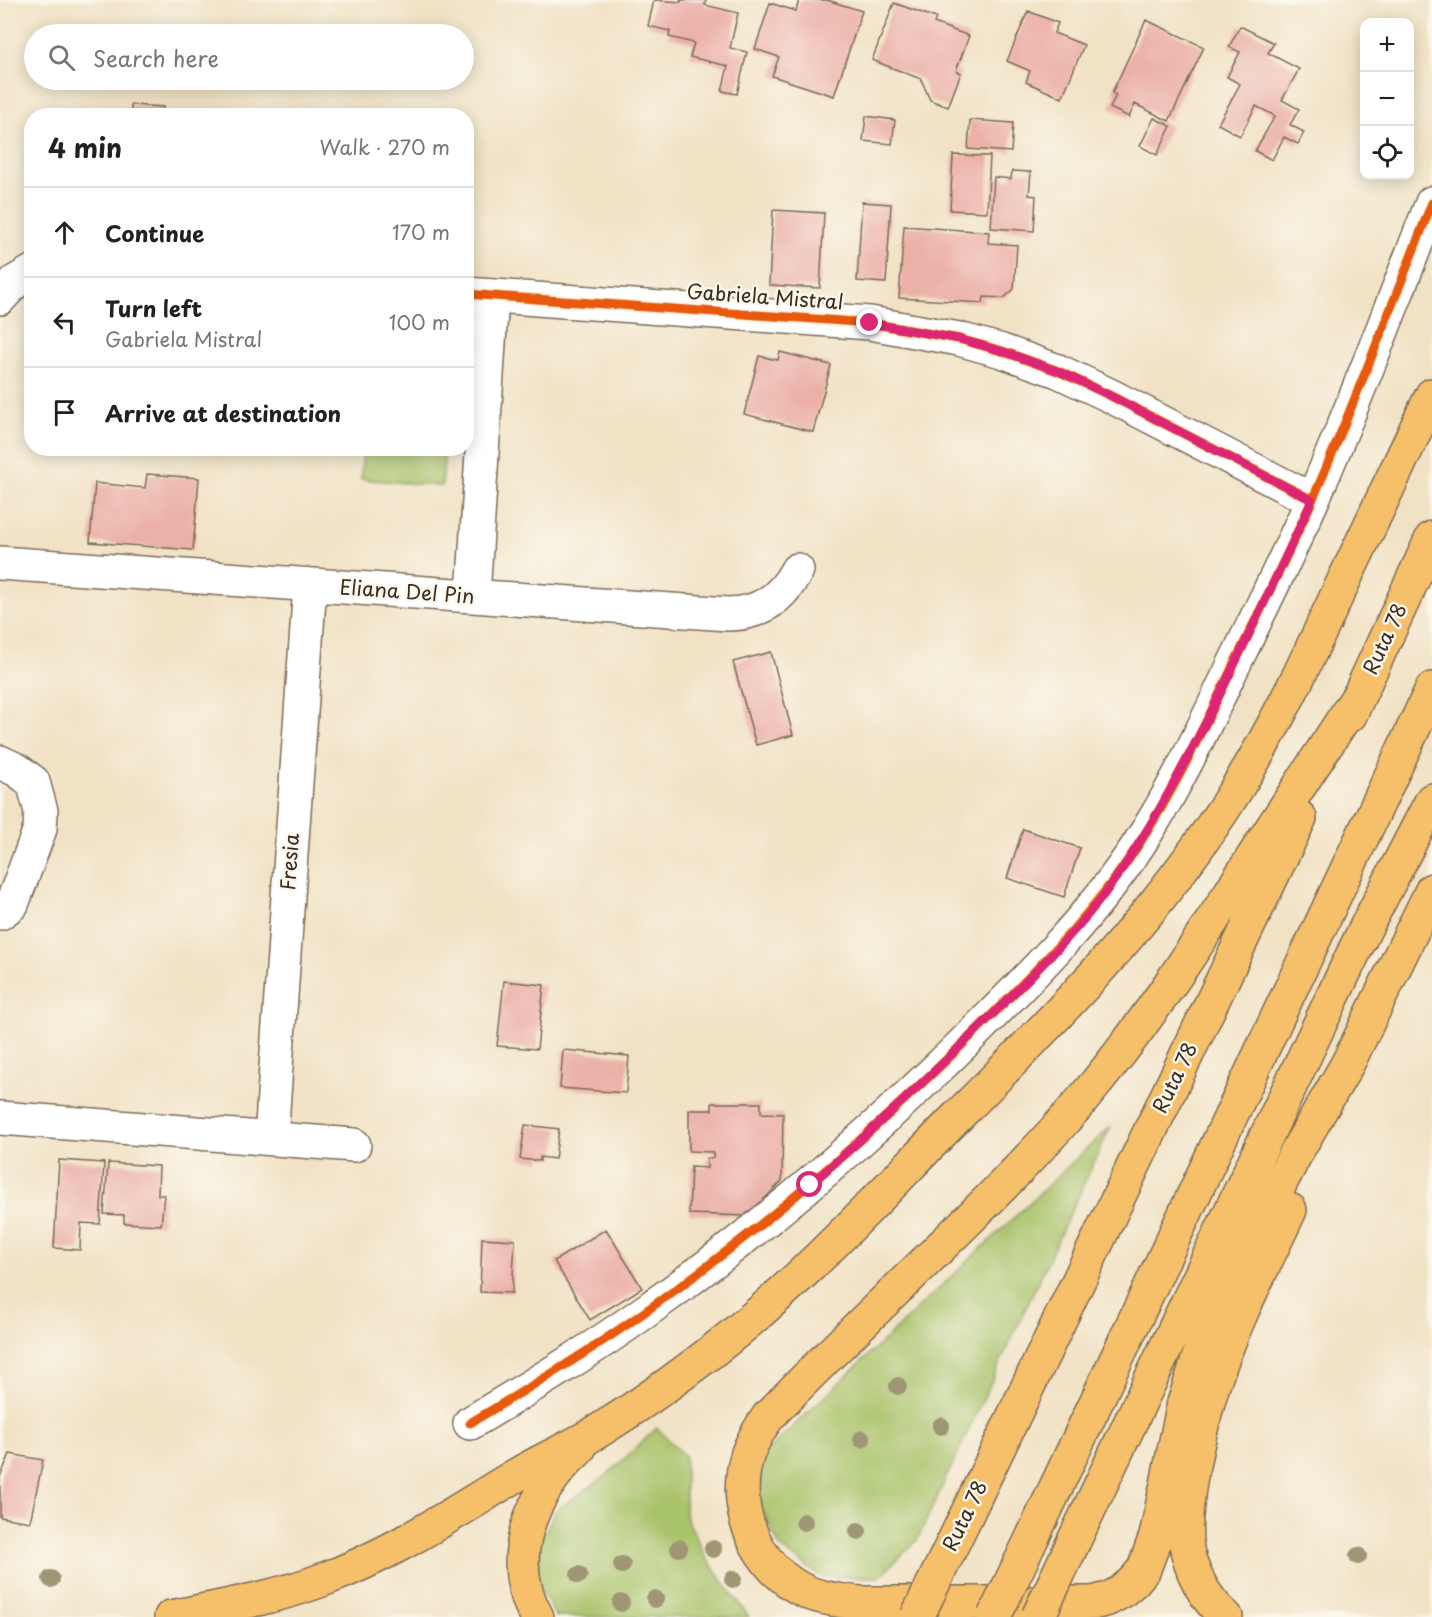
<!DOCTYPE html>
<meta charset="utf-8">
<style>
body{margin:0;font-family:"Playpen Sans",sans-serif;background:#f6f6f6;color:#202124}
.controls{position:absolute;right:18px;top:18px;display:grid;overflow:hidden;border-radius:12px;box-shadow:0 3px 15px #0003}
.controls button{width:54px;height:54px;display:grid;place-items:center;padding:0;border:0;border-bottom:2px solid #e0e0e0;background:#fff;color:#202124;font:30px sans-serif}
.stop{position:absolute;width:18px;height:18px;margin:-14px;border:4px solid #db2777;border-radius:50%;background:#fff}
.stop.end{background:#db2777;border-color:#fff;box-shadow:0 2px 6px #0008}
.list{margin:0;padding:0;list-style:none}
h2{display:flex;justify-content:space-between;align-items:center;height:78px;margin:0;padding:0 24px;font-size:26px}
h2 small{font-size:20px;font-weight:400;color:#757577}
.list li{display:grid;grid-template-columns:39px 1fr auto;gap:18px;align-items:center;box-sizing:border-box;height:90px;padding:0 24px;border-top:2px solid #e0e0e0}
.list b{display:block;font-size:22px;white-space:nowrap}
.list p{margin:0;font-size:20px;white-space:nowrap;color:#757577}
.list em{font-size:20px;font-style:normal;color:#757577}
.icon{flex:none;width:33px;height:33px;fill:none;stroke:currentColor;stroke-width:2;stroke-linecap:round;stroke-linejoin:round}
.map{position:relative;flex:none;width:1432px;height:1617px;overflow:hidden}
.search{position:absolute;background:#fff;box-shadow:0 3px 15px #0003;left:24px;top:24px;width:450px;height:66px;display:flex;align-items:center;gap:15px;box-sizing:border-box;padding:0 21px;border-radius:33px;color:#757577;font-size:22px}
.panel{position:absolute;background:#fff;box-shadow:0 3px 15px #0003;left:24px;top:108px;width:450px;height:348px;border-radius:24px}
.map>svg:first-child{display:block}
.green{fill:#a9c36a;stroke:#727644;stroke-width:1.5}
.building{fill:#ebb0a8}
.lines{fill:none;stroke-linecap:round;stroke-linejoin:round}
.minor-casing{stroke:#7b6a58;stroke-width:36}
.highway-casing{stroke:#7b6a58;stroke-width:36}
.minor{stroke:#fff;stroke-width:33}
.highway{stroke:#f6c06b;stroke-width:33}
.highway-bridge-casing{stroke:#7b6a58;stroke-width:36;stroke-linecap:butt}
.highway-bridge{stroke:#f6c06b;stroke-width:33}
.cycleway-casing{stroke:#fbf7ec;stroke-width:13}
.cycleway{stroke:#e8590c;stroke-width:9}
.tree{fill:#9f9676}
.route{stroke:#db2777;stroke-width:8}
.labels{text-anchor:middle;stroke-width:5;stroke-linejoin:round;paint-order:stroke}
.street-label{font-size:20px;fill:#3b2a1e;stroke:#fbf7ec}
</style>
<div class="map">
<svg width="1432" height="1617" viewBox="0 0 1432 1617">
<rect width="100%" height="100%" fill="#fbf7ec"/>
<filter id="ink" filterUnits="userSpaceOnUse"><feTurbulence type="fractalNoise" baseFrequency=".0167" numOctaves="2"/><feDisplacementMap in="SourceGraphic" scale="12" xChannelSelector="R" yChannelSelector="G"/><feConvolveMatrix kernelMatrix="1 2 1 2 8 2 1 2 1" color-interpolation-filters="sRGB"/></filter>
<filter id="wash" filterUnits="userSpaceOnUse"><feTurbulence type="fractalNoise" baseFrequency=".008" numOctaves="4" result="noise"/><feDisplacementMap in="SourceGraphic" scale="24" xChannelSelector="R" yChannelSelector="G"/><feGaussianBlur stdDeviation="1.35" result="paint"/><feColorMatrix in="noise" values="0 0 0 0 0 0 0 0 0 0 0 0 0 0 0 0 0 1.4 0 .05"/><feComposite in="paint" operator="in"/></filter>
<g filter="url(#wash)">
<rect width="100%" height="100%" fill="#f1e2c5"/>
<path class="green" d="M363,449H445L442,486L361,479Z
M1111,1126L917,1540L879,1577H821L780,1547L758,1501L766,1452Z
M657,1428L685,1457V1515L707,1559L749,1617H556L536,1580L540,1541L556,1510L606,1476Z"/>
<g id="blocks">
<path class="building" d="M654,0L681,2V0H706L705,5L738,13L730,48L747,52L737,94L722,91L728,66L690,57L694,43L669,37L670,31L648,26Z
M799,0H827L862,11L834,96L772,76L779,57L755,49L770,3L796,11Z
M894,3L936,18L934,23L969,36L956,71L961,73L948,107L930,100L921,79L872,60Z
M1028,11L1058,23L1054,33L1084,45L1062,98L1026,82L1030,71L1007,61Z
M1146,20L1204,47L1169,121L1135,104L1129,117L1110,108L1116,95L1112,93Z
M1240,26L1274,43L1268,53L1299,69L1282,100L1299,109L1290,125L1304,132L1298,144L1284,137L1272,160L1255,151L1275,116L1256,106L1240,136L1218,124L1240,84L1227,77L1240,52L1229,47Z
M131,105L163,107L162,116H131Z
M866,116L895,120L892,144L863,141Z
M1154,118L1171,126L1157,155L1140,146Z
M970,120L1013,123L1011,152L968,149Z
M953,155L990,156L987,212L950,210Z
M1012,171L1031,172L1029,195L1036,196L1034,231L991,228L994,177L1011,179Z
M862,202L891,204L886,283L857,281Z
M773,210L824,213L820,288L769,285Z
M904,226L989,232L988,243L1017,245L1014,289L1004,298L984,297L983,303L899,298Z
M780,352L831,365L813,432L744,414L759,356L778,360Z
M147,474L199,478L193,550L90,542L95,483L145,488Z
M771,652L793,735L756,745L733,662Z
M1023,829L1080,848L1064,897L1007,878Z
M504,981L544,985L537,1049L497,1046Z
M563,1050L629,1056L626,1093L560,1088Z
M712,1103H761V1113L783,1114L782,1181L747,1216L689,1214L691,1167L707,1168V1158H713V1152L689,1151V1110H712Z
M525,1125L559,1129L555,1159L540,1157V1161L520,1159Z
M59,1160L104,1163L100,1224L81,1223L80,1250L54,1248Z
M108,1163L159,1166L158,1195H164L161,1225L124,1223V1215L104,1214Z
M606,1229L642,1288L590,1320L554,1261Z
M482,1238L515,1240L512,1293L480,1292Z
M10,1454L43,1460L30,1522L0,1517V1477Z"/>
</g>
</g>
<g filter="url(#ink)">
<use href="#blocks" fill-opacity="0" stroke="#7b6a58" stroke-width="1.5"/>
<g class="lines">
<defs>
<path id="minor" d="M466,294L870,323L959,339L1002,351L1058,371L1111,396L1312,500
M0,298L15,282L32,272
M0,563L728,614C760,614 782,598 797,570
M473,596L492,296
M0,762L17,770L33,782L41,811L40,829L12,904L0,913
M0,1118L354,1145
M271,1138L310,585
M470,1423C530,1387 589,1352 646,1311C764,1228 873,1133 976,1031C1035,972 1093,914 1139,844C1177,786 1206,722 1236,660C1262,607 1288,554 1312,501C1355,403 1393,302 1432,203"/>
<path id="highway" d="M1359,695C1320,755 1280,815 1241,876C1192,953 1142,1029 1083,1099C985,1212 871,1309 768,1417C760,1428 753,1440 748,1453C730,1508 756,1570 809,1593C825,1599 842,1601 859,1603H1093L1108,1599L1121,1592L1134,1581L1144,1569L1156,1536L1184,1403L1206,1335L1220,1301L1298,1149L1348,1063L1432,890
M1350,715L1432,538
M964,1520L1300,818
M1034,1534L1432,689
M1074,1541L1364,931L1432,800
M171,1617C221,1607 274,1598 322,1580C391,1555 452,1514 515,1476C543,1459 575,1446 603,1428C642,1404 679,1377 715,1349C804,1280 880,1195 959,1115C1061,1013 1161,911 1237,788C1276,726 1307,660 1338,593C1370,527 1401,461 1432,395
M537,1617C503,1557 532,1492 579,1449
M1226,1617C1205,1599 1189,1570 1186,1542C1184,1519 1188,1493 1192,1470C1199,1436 1207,1400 1219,1368C1238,1314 1266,1262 1290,1210"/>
</defs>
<use href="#minor" class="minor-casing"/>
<use href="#highway" class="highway-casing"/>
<use href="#minor" class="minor"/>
<use href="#highway" class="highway"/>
<defs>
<path id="highway-bridge" d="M917,1617L964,1520
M994,1617L1034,1534
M1038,1617L1074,1541"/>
</defs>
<use href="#highway-bridge" class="highway-bridge-casing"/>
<use href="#highway-bridge" class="highway-bridge"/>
<defs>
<path id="cycleway" d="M466,294L870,323L959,339L1002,351L1058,371L1111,396L1312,500
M470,1423C530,1387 589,1352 646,1311C764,1228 873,1133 976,1031C1035,972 1093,914 1139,844C1177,786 1206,722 1236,660C1262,607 1288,554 1312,501C1355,403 1393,302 1432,203"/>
</defs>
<use href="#cycleway" class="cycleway-casing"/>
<use href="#cycleway" class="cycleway"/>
</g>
<g class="tree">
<circle cx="898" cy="1386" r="9"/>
<circle cx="941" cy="1426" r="9"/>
<circle cx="862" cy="1439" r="9"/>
<circle cx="804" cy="1522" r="9"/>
<circle cx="858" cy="1531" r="9"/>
<circle cx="679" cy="1548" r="9"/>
<circle cx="713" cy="1549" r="9"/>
<circle cx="1358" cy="1556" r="9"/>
<circle cx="622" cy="1565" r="9"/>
<circle cx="579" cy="1575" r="9"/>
<circle cx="51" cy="1579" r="9"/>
<circle cx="733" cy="1579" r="9"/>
<circle cx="655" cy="1599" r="9"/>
<circle cx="621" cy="1603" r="9"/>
</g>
</g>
<g class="lines" filter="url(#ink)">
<path class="route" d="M810,1185C876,1127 940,1067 1002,1005C1039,968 1078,931 1109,888C1147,835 1177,778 1207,720C1244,647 1278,573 1312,500L1111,396L1058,371L1002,351L959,339L870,323"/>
</g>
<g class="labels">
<g class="street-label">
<text transform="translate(765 297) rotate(4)" y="7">Gabriela Mistral</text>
<text transform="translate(407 592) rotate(4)" y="7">Eliana Del Pin</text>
<text transform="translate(1385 639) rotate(-65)" y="7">Ruta 78</text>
<text transform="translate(290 862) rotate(-86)" y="7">Fresia</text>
<text transform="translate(1175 1078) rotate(-64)" y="7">Ruta 78</text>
<text transform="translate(965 1516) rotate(-64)" y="7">Ruta 78</text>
</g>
</g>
</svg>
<div class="controls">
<button>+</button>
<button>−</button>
<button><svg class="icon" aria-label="locate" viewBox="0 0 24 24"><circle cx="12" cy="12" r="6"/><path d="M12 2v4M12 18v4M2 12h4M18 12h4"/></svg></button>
</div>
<div class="stop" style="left:810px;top:1185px"></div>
<div class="stop end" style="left:870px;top:323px"></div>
<div class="search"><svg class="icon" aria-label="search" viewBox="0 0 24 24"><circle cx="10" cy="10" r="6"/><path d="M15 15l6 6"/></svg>Search here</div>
<section class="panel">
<h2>4 min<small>Walk · 270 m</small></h2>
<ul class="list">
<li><svg class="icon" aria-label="ahead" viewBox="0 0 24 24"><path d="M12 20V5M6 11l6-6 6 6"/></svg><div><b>Continue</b></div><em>170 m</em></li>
<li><svg class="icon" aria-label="left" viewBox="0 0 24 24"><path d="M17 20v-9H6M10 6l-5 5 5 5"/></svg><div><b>Turn left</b><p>Gabriela Mistral</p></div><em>100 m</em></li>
<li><svg class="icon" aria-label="arrive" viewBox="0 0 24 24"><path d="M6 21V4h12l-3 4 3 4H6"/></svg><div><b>Arrive at destination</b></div></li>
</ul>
</section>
</div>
